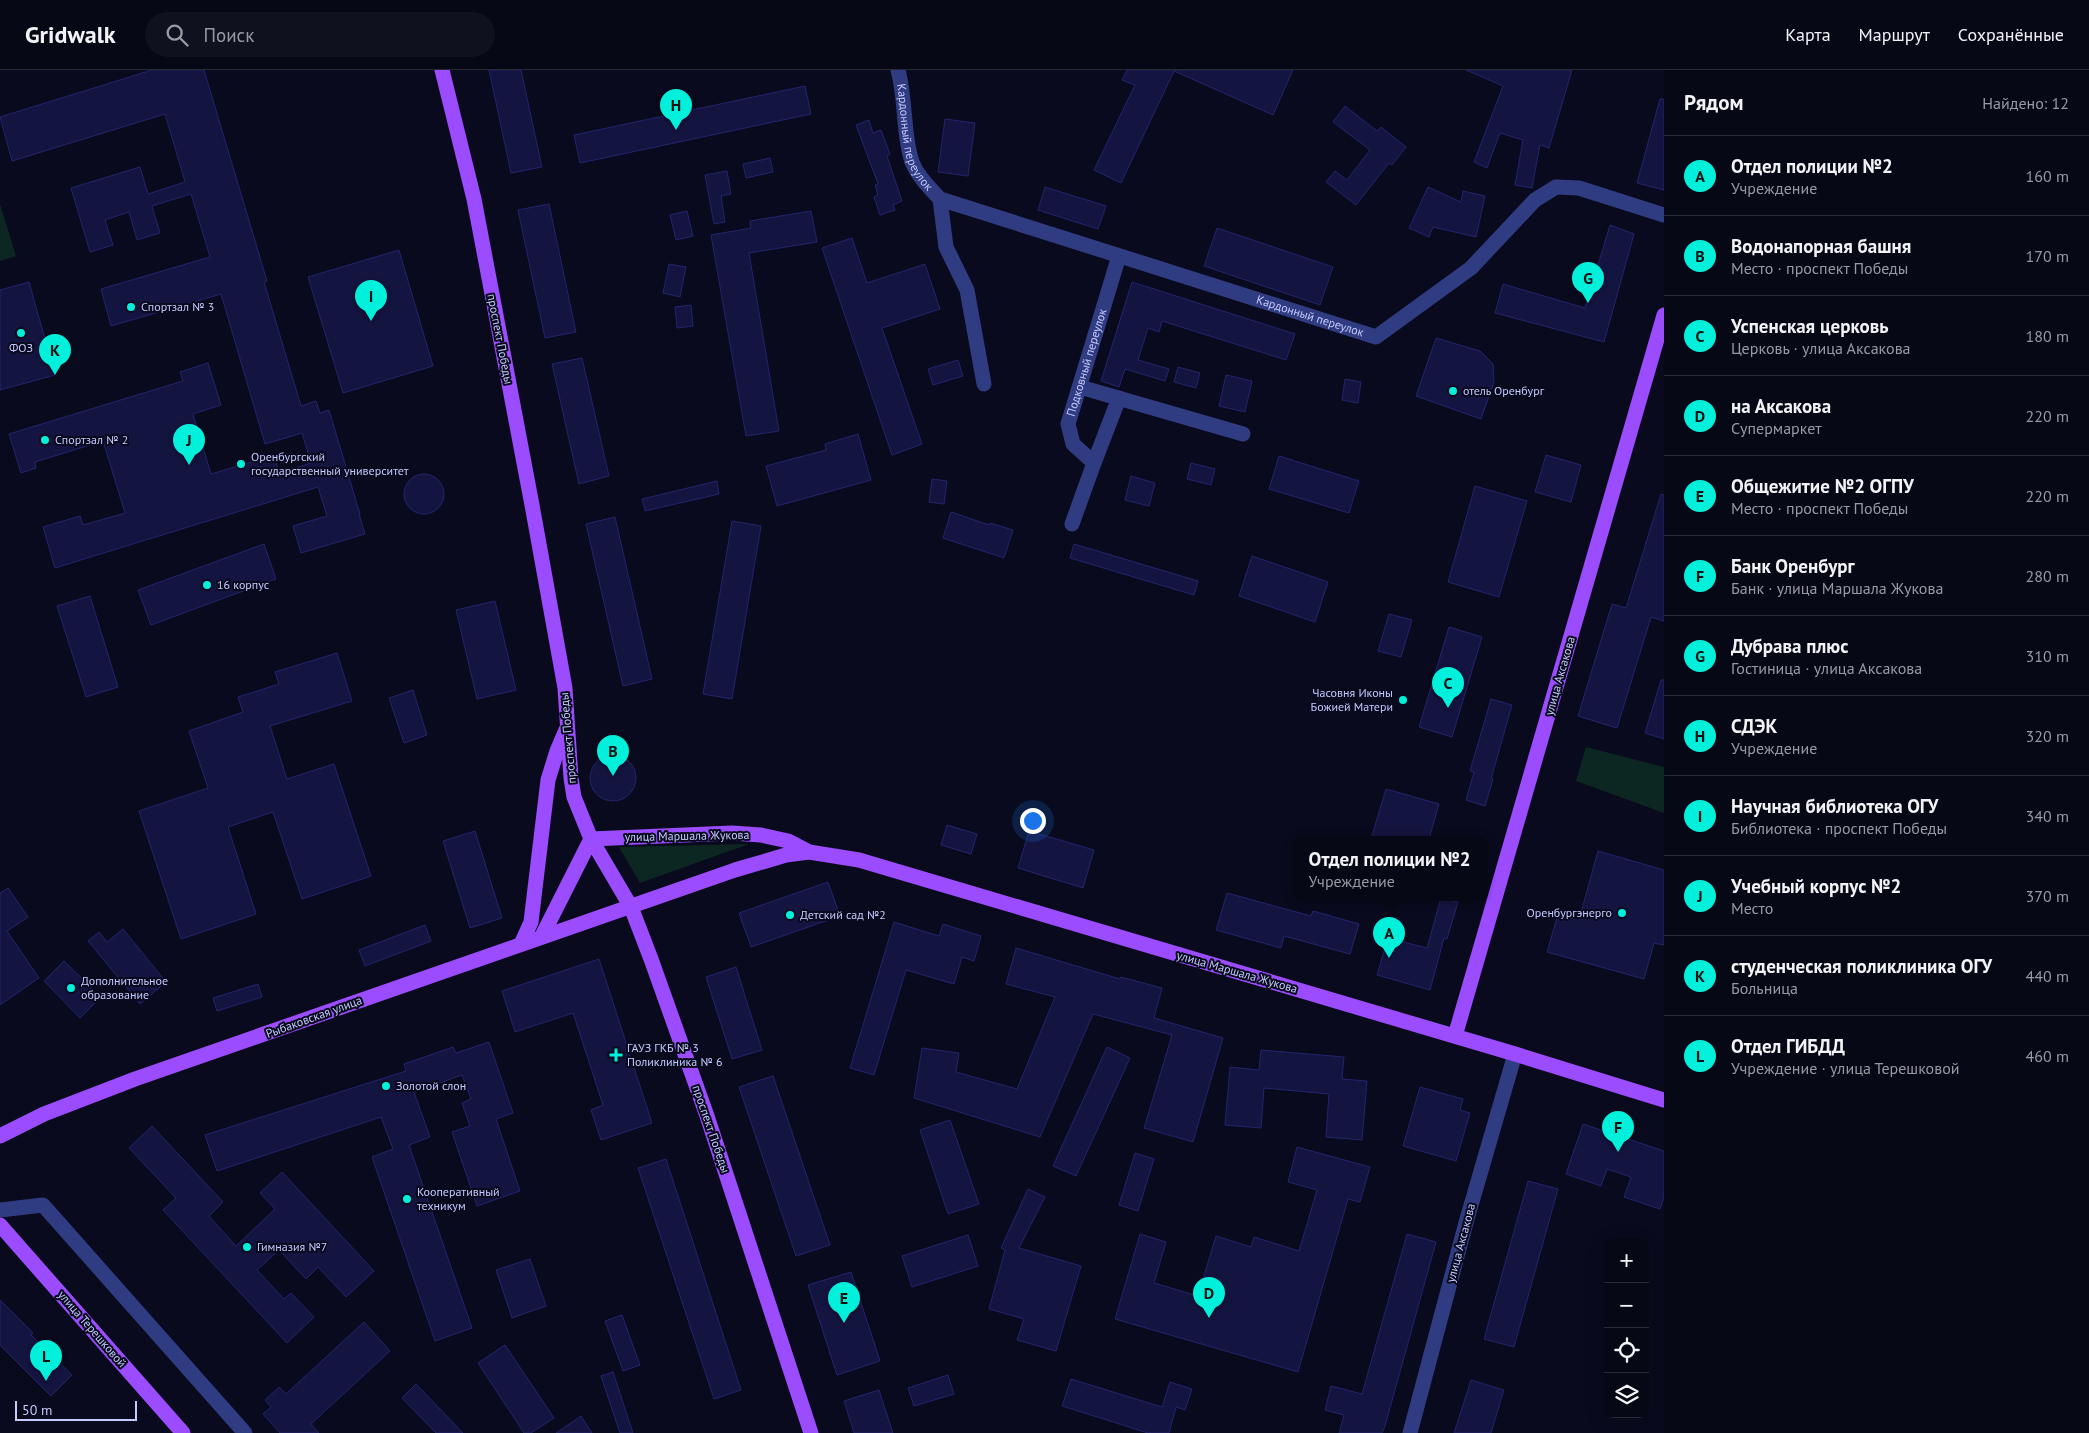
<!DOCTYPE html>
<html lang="ru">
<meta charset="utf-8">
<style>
body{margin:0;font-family:"PT Sans",sans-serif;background:#10111f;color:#f1f3f6}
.controls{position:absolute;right:15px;bottom:15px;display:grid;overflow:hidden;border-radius:10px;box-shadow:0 5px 20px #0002}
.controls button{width:45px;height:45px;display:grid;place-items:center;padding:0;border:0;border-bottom:1px solid #282935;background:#070816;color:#f1f3f6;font:25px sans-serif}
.scale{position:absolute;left:15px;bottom:12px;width:122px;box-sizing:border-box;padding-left:5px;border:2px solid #c5caff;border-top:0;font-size:14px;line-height:18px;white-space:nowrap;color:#c5caff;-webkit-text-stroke:4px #090a1d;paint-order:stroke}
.you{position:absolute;left:1032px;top:750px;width:18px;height:18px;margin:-12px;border:4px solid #fff;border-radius:50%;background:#1a73e8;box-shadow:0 0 0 8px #1a73e833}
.badge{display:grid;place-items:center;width:32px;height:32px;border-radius:50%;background:#00f0db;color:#111;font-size:16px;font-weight:700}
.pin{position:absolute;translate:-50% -41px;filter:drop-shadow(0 1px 2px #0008)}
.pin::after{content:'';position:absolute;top:26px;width:18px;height:15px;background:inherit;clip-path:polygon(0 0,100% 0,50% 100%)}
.popup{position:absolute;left:1292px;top:766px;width:195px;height:65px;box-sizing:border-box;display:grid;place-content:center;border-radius:10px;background:#070816;filter:drop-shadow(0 1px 4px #0005);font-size:16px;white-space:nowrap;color:#989aa1}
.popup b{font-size:19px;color:#f1f3f6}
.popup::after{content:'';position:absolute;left:50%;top:100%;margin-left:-10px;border:10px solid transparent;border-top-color:#070816}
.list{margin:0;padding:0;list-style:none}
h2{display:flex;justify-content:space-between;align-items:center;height:65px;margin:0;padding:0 20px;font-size:21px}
h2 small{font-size:16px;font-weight:400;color:#989aa1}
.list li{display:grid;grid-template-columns:32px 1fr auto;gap:15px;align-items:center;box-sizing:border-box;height:80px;padding:0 20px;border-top:1px solid #282935}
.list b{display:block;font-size:19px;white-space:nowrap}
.list p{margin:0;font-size:16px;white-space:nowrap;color:#989aa1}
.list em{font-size:16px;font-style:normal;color:#989aa1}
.icon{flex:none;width:28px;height:28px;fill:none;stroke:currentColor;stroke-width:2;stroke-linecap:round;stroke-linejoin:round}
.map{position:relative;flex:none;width:1664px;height:1363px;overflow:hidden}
header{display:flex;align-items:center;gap:30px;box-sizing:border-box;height:70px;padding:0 25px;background:#070816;border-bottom:1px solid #282935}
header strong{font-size:24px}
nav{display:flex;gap:28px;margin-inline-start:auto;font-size:18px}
.search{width:350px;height:45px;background:#10111f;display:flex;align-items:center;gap:12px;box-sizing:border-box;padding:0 18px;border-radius:28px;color:#989aa1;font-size:19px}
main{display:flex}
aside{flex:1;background:#070816}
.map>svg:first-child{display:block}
.green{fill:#0c2721}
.building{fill:#141440;stroke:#24246e}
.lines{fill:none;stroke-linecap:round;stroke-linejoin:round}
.minor{stroke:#303c81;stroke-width:15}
.major{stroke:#9b4cff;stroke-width:15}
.poi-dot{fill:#00f0db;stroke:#090a1d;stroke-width:2}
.labels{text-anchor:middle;stroke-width:4;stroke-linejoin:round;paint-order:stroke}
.street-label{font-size:12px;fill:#c5caff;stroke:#090a1d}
.poi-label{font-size:12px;fill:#c5caff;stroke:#090a1d;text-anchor:start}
</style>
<header>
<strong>Gridwalk</strong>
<div class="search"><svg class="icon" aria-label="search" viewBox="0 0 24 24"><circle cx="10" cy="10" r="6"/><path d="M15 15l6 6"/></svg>Поиск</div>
<nav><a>Карта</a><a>Маршрут</a><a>Сохранённые</a></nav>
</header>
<main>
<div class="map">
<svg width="1664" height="1363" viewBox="0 0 1664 1363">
<rect width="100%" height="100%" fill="#090a1d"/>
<path class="green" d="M0,134L16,186L0,191Z
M1586,677L1664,697V743L1576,711Z
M749,774L640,813L619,777Z"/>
<path class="building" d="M152,0H204L267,211L264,212L301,336L316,331L320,343L329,340L360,444H359L365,464L301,483L293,456L327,446L318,417L55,498L43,457L80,446L83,455L125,443L103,371L35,392L36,398L21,403L9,364L183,311L180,302L208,293L221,335L193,344L211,404L274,385L279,403L311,393L302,363L265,374L221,224L111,256L101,219L210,187L191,124L152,136L160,163L137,170L129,142L105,150L113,175L90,182L71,118L140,97L148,124L185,112L165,44L12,91L0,47Z
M489,0H521L542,97L511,103Z
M1127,0H1293L1273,45L1174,1L1121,113L1094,100L1135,15L1122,10Z
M1466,0H1572L1549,78L1540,75L1532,118L1515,115L1523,70L1500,63L1487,98L1474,92L1503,16Z
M805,16L811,44L580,93L574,65Z
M1660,29H1664V120L1637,113Z
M1345,36L1377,61L1381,57L1406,77L1392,95L1389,93L1356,135L1326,112L1335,101L1347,110L1370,80L1333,52Z
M945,49L975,53L968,106L938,102Z
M869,50L873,63L881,60L890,84L887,86L902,131L893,135L895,140L880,145L874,127L878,125L875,115L878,114L856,55Z
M770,88L773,102L746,108L743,94Z
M727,101L731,124L721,126L725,152L714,154L705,105Z
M1045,117L1106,136L1098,159L1038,140Z
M1428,117L1461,132L1463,121L1485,126L1476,167L1433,157L1429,167L1409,158Z
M549,134L576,262L545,268L518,140Z
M687,141L693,166L676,170L670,145Z
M811,141L817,172L749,183L779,361L746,366L711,165L751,158L750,151Z
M1610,155L1634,164L1604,272L1495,243L1503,214L1585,238Z
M1217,158L1333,197L1320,235L1204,196Z
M852,168L867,213L925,194L940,239L882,258L922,374L892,385L822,178Z
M399,180L433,296L343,323L308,207Z
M669,194L686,197L680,227L663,223Z
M29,212L55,305L0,320V220Z
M1132,212L1295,264L1286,290L1162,251L1159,262L1148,258L1138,290L1169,299L1165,311L1125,299L1119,317L1101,311Z
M691,235L693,256L677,258L675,237Z
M1436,268L1480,281L1493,294L1494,312L1481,349L1416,326Z
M582,288L609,406L579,414L552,294Z
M958,290L963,306L933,315L928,299Z
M1178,297L1200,303L1196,318L1174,312Z
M1226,305L1252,311L1245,342L1219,336Z
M1345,309L1361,312L1358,333L1342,330Z
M858,364L871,410L777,436L766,396L826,380L825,374Z
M1546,385L1581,395L1571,432L1535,422Z
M1279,386L1359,411L1349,443L1269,419Z
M1191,393L1215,399L1211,415L1187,409Z
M404 424a20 20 0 1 1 40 0a20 20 0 1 1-40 0Z
M1131,406L1155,413L1149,436L1125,430Z
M932,409L947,411L944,434L929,432Z
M717,411L719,424L645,441L642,429Z
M1475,416L1527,431L1499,527L1448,512Z
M1661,424L1664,425V551L1651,547L1617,658L1578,646L1612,534L1626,538Z
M951,442L989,455L990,453L1013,460L1004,488L943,468Z
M615,447L652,609L623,616L586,454Z
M732,451L761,456L732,629L703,624Z
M264,474L276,509L151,555L138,520Z
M1074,474L1198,511L1194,525L1070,488Z
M1252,486L1328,512L1315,552L1239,526Z
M90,526L118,617L86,627L57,536Z
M495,531L516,620L477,629L456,540Z
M1389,544L1412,550L1401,587L1378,581Z
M1449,557L1482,567L1452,667L1419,657Z
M337,583L352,631L270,656L287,709L334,694L371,806L302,829L273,742L228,757L256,844L181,869L139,741L208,718L189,661L243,642L238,627L279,614L275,602Z
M1661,610H1664V669L1645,663Z
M413,620L427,665L404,673L389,628Z
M1491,629L1512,635L1491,709H1493L1485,736L1466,730L1474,702L1470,701Z
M590 708a23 23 0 1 1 46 0a23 23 0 1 1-46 0Z
M1386,719L1439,734L1429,769H1371Z
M947,755L977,764L971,784L941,775Z
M475,761L502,848L470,858L443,771Z
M1029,761L1094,780L1083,818L1018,798Z
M1598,781L1664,800V875L1654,873L1644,909L1547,882L1559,841L1580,846Z
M828,812L840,846L751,877L739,843Z
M8,818L28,847L7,861L39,908L0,935V823Z
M1227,823L1311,846L1313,841L1359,854L1350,884L1284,866L1281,878L1216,860Z
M1441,828L1458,832L1447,869L1444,868L1430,920L1377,905L1388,868L1427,878Z
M894,852L939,866L943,854L981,866L974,891L962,887L954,914L906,900L874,1005L850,998Z
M425,855L431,871L365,896L359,880Z
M123,859L166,912L140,934L88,871L99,862L107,872Z
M1016,878L1120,909L1121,907L1162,918L1154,948L1223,968L1193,1072L1144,1058L1172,965L1093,944L1040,1067L914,1028L922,978L959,983L956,1002L1017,1019L1055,927L1006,914Z
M599,889L652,1053L601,1070L591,1040L603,1035L573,943L515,962L502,921Z
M64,891L101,927L80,948L44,911Z
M736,897L762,980L732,989L706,907Z
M258,914L262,927L217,941L213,928Z
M489,972L513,1043L496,1049L520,1121L477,1136L452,1062L470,1056L462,1033L471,1029L462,1005L414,1022L430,1067L409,1075L472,1258L435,1271L372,1087L393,1079L381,1047L217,1101L205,1065L406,1001L404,994L453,977L456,983Z
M1107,977L1130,988L1076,1106L1053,1096Z
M1261,980L1344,987L1342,1009L1367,1011L1362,1070L1326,1067L1329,1024L1264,1018L1261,1058L1225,1055L1230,997L1259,1000Z
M773,1006L830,1175L796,1186L739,1017Z
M1420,1017L1463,1029L1460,1040L1470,1043L1456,1091L1403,1076Z
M950,1050L979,1134L948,1144L920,1060Z
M1583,1054L1664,1081V1127L1660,1139L1624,1127L1631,1107L1607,1099L1601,1116L1566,1104Z
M152,1056L223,1132L209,1146L236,1176L275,1139L260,1123L282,1102L374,1201L346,1227L318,1197L306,1209L279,1180L257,1200L284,1229L291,1223L314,1247L287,1273L163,1140L176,1128L129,1078Z
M1297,1077L1370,1097L1360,1132L1348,1129L1298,1302L1115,1249L1140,1164L1166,1172L1154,1213L1198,1226L1216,1166L1251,1177L1254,1167L1299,1181L1317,1120L1288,1112Z
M1135,1083L1154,1089L1138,1141L1119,1135Z
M666,1089L741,1320L714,1329L638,1098Z
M1528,1111L1558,1119L1514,1277L1484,1269Z
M1028,1119L1045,1127L1019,1178L1081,1196L1056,1281L1017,1270L1024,1249L989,1239L1005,1180L1001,1178Z
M1407,1164L1436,1172L1385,1356L1382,1363H1339L1344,1345L1325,1340L1331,1316L1362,1324Z
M968,1165L978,1196L912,1217L902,1186Z
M530,1189L546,1236L512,1248L496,1200Z
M851,1202L880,1291L837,1305L808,1215Z
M0,1230L33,1263L31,1265L72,1305L51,1326L0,1275Z
M622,1245L640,1295L623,1301L605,1251Z
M364,1252L390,1281L311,1354L319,1363H280L263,1344L271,1337L265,1330L279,1317L286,1324Z
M505,1275L554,1348L531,1363H524L478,1293Z
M613,1302L633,1363H620L601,1306Z
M948,1305L954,1324L914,1336L908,1318Z
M1071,1309L1162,1337L1170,1312L1192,1319L1185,1340L1176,1337L1169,1363H1148L1062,1336Z
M1471,1310L1504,1320L1491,1363H1454Z
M416,1314L463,1363H436L402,1328Z
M879,1320L893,1363H854L844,1331Z
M581,1346L592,1363H556Z"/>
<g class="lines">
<g class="minor">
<path id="s1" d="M898,0C906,29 903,66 912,92C918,107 930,118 940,129L1376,267L1471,198L1535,130L1556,117L1579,118L1664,145"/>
<path d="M940,129L946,177L967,220L984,314"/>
<path d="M1080,317L1243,364"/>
<path d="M1094,393L1119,328"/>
<path id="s2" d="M1072,454L1094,393L1073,374L1068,354L1119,186"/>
<path d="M0,1140L43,1135L245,1363"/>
<path d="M1410,1363L1467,1149L1515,984"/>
</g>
<path class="major" d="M442,0L474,129L532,435L565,618L571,708L574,727L591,769L631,837L651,889L707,1046L811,1363
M591,769L732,763L761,765L788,771L809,782
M542,866L591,769
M521,874L531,852L548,710L557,681L566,660
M1455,966L1664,245
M0,1066L44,1044L135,1009L735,800L786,785L809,782L859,790L1515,984L1664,1030
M0,1155L183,1363"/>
</g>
<g class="poi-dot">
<circle cx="131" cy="237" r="5"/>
<circle cx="21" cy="263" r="5"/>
<circle cx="1453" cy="321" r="5"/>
<circle cx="45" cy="370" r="5"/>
<circle cx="241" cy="394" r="5"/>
<circle cx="207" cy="515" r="5"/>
<circle cx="1403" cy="630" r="5"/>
<circle cx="1622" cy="843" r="5"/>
<circle cx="790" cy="845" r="5"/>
<circle cx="71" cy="918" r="5"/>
<path d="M613.5 977.5h5v5h5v5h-5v5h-5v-5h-5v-5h5z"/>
<circle cx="386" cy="1016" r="5"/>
<circle cx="407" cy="1129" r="5"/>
<circle cx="247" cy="1177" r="5"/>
</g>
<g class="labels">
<g class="street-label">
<text dy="4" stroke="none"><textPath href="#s1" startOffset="70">Кардонный переулок</textPath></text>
<text dy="4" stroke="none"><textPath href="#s1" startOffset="528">Кардонный переулок</textPath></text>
<text transform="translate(500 269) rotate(79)" y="4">проспект Победы</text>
<text dy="4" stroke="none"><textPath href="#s2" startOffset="178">Подковный переулок</textPath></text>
<text transform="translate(1560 606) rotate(-74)" y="4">улица Аксакова</text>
<text transform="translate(568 668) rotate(-95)" y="4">проспект Победы</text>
<text transform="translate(687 766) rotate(-1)" y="4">улица Маршала Жукова</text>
<text transform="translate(1237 902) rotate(16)" y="4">улица Маршала Жукова</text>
<text transform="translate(314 947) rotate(-20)" y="4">Рыбаковская улица</text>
<text transform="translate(711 1059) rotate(71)" y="4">проспект Победы</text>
<text transform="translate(1461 1173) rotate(-75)" y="4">улица Аксакова</text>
<text transform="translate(92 1259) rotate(49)" y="4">улица Терешковой</text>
</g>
<g class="poi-label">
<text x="141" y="241">Спортзал № 3</text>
<text x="21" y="282" text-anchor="middle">ФОЗ</text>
<text x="1463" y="325">отель Оренбург</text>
<text x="55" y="374">Спортзал № 2</text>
<text x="251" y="391">Оренбургский<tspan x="251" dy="14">государственный университет</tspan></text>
<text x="217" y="519">16 корпус</text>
<text x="1393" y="627" text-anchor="end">Часовня Иконы<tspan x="1393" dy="14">Божией Матери</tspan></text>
<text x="1612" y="847" text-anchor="end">Оренбургэнерго</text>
<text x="800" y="849">Детский сад №2</text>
<text x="81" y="915">Дополнительное<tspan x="81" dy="14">образование</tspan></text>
<text x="627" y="982">ГАУЗ ГКБ № 3<tspan x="627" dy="14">Поликлиника № 6</tspan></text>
<text x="396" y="1020">Золотой слон</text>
<text x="417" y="1126">Кооперативный<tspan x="417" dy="14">техникум</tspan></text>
<text x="257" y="1181">Гимназия №7</text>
</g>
</g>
</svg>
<div class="controls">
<button>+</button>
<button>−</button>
<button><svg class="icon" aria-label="locate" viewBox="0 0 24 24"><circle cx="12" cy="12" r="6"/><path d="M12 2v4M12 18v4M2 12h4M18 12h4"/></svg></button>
<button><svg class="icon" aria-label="layers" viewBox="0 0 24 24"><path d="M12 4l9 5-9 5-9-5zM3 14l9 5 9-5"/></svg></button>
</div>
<div class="scale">50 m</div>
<div class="you"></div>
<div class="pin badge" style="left:1389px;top:888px">A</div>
<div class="popup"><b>Отдел полиции №2</b>Учреждение</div>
<div class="pin badge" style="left:613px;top:706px">B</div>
<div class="pin badge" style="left:1448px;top:638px">C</div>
<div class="pin badge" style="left:1209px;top:1248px">D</div>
<div class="pin badge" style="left:844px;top:1253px">E</div>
<div class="pin badge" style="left:1618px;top:1082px">F</div>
<div class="pin badge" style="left:1588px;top:233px">G</div>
<div class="pin badge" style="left:676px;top:60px">H</div>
<div class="pin badge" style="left:371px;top:251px">I</div>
<div class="pin badge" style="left:189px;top:395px">J</div>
<div class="pin badge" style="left:55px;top:305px">K</div>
<div class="pin badge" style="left:46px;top:1311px">L</div>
</div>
<aside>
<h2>Рядом<small>Найдено: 12</small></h2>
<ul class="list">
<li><span class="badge">A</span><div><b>Отдел полиции №2</b><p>Учреждение</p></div><em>160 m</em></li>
<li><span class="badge">B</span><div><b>Водонапорная башня</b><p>Место · проспект Победы</p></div><em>170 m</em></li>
<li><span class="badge">C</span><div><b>Успенская церковь</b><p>Церковь · улица Аксакова</p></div><em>180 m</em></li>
<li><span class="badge">D</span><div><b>на Аксакова</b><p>Супермаркет</p></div><em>220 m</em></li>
<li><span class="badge">E</span><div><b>Общежитие №2 ОГПУ</b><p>Место · проспект Победы</p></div><em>220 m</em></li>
<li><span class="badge">F</span><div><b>Банк Оренбург</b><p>Банк · улица Маршала Жукова</p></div><em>280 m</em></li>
<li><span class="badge">G</span><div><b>Дубрава плюс</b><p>Гостиница · улица Аксакова</p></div><em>310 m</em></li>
<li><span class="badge">H</span><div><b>СДЭК</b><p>Учреждение</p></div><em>320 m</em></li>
<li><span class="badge">I</span><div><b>Научная библиотека ОГУ</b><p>Библиотека · проспект Победы</p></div><em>340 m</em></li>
<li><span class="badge">J</span><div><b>Учебный корпус №2</b><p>Место</p></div><em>370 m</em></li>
<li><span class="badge">K</span><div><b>студенческая поликлиника ОГУ</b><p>Больница</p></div><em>440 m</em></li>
<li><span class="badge">L</span><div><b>Отдел ГИБДД</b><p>Учреждение · улица Терешковой</p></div><em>460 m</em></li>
</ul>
</aside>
</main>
